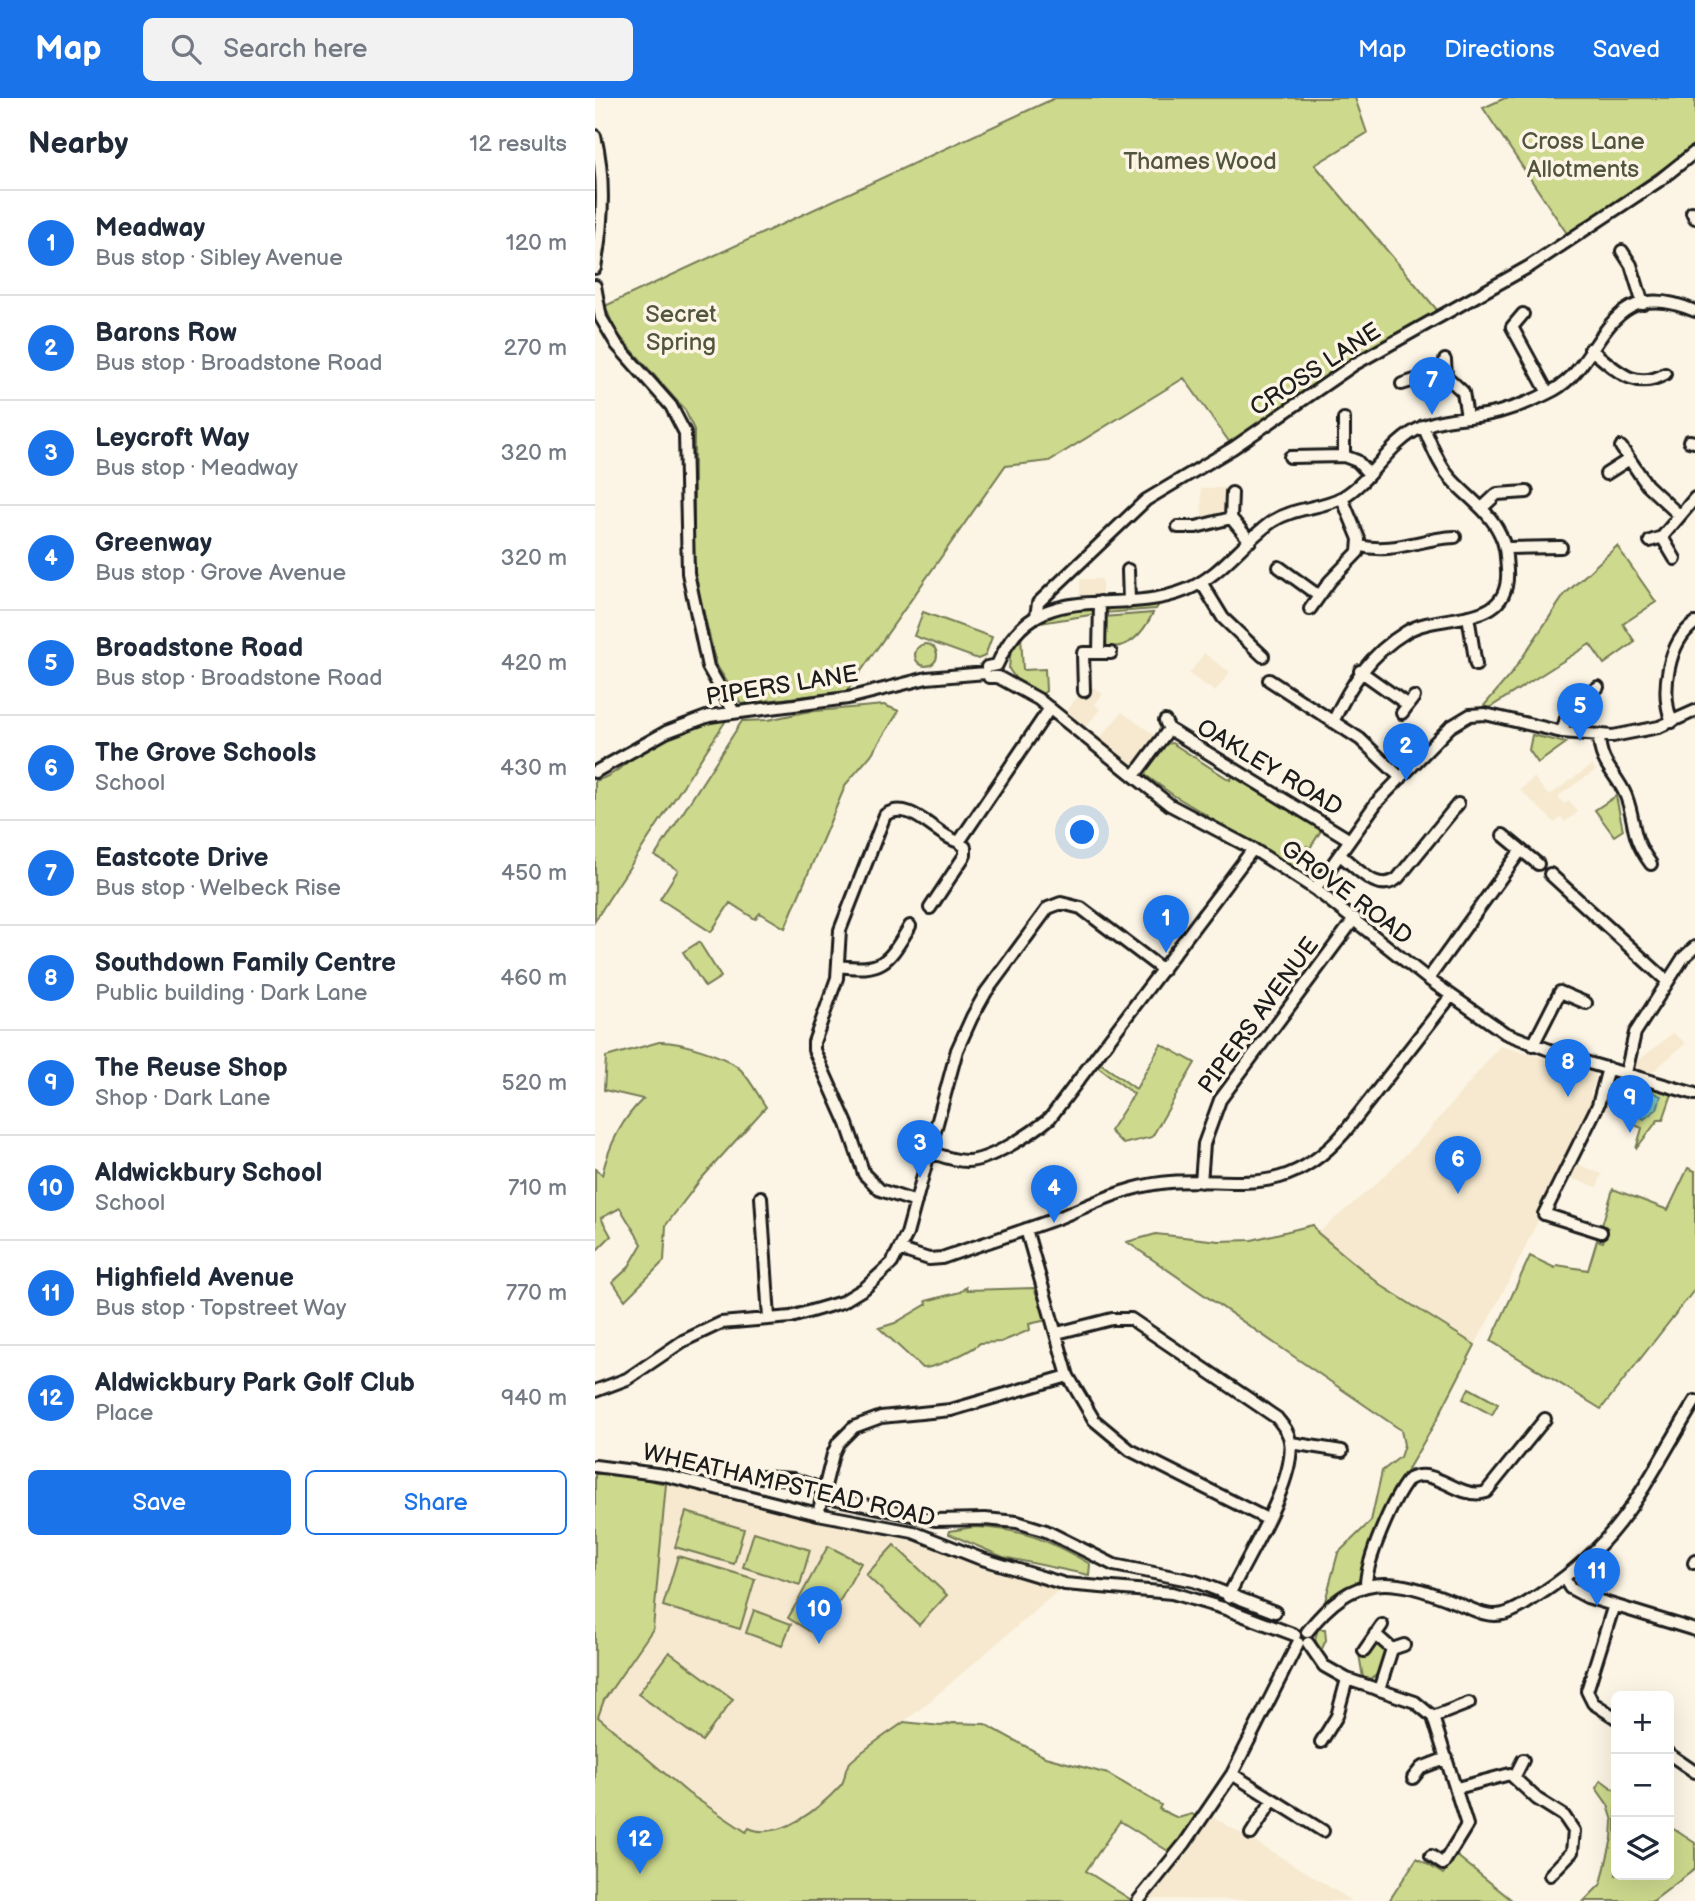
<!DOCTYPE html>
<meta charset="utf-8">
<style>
body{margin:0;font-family:"Balsamiq Sans",sans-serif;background:#f2f2f3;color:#1f2937}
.controls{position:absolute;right:21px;bottom:21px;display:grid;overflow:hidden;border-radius:10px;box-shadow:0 7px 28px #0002}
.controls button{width:63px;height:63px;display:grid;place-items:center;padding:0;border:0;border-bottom:2px solid #e0e1e3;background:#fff;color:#1f2937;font:35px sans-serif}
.you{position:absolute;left:488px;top:735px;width:24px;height:24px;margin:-18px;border:5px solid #fff;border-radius:50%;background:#1a73e8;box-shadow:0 0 0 10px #1a73e833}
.badge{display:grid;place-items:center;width:46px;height:46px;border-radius:50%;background:#1a73e8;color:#fff;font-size:23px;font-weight:700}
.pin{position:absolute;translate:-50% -58px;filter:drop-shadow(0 2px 4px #0008)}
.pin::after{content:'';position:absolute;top:37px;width:24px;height:21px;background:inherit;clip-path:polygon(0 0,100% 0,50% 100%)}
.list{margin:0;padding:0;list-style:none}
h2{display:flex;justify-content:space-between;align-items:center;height:91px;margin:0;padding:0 28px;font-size:30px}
h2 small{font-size:23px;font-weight:400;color:#747a83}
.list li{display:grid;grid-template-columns:46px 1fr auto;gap:21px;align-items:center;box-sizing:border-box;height:105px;padding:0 28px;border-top:2px solid #e0e1e3}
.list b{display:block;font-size:26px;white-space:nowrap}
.list p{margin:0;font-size:23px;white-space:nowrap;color:#747a83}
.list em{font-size:23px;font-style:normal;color:#747a83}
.actions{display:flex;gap:14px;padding:21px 28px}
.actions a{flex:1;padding:16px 0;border:2px solid #1a73e8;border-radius:10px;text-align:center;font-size:24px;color:#1a73e8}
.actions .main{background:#1a73e8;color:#fff}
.icon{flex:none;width:38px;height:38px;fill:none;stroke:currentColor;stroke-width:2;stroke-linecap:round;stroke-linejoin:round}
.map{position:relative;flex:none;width:1100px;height:1803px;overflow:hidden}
header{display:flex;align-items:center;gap:42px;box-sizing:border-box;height:98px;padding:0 35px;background:#1a73e8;color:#fff}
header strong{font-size:33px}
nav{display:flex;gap:38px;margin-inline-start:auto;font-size:24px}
.search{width:490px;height:63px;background:#f2f2f3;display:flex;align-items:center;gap:18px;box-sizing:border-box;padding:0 24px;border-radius:10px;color:#747a83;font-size:26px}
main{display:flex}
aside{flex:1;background:#fff}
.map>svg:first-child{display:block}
.built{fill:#f6e9cf}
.green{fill:#cdd98d;stroke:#747a54;stroke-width:2}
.water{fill:#80d1d8;stroke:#58898d;stroke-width:2}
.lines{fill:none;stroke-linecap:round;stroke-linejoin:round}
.minor-casing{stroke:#1c1c1c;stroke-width:16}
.minor{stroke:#fcf5e5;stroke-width:10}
.labels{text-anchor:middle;stroke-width:7;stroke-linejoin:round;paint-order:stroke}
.park-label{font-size:24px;fill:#51553e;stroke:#fcf5e5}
.street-label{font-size:24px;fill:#1c1c1c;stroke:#fcf5e5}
</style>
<header>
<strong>Map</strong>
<div class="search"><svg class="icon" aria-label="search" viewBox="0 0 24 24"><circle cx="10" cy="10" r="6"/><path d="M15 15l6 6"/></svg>Search here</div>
<nav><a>Map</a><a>Directions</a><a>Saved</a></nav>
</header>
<main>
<aside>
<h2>Nearby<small>12 results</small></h2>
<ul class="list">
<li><span class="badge">1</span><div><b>Meadway</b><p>Bus stop · Sibley Avenue</p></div><em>120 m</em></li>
<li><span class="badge">2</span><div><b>Barons Row</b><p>Bus stop · Broadstone Road</p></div><em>270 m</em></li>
<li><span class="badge">3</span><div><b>Leycroft Way</b><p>Bus stop · Meadway</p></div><em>320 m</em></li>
<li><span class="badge">4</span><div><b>Greenway</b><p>Bus stop · Grove Avenue</p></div><em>320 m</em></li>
<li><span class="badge">5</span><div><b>Broadstone Road</b><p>Bus stop · Broadstone Road</p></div><em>420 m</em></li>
<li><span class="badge">6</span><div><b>The Grove Schools</b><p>School</p></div><em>430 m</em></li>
<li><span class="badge">7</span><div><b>Eastcote Drive</b><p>Bus stop · Welbeck Rise</p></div><em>450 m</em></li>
<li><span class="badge">8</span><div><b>Southdown Family Centre</b><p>Public building · Dark Lane</p></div><em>460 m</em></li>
<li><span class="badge">9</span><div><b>The Reuse Shop</b><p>Shop · Dark Lane</p></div><em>520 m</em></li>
<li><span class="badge">10</span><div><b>Aldwickbury School</b><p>School</p></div><em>710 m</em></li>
<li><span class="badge">11</span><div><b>Highfield Avenue</b><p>Bus stop · Topstreet Way</p></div><em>770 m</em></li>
<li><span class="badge">12</span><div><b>Aldwickbury Park Golf Club</b><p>Place</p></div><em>940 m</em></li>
</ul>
<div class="actions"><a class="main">Save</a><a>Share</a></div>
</aside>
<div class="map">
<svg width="1100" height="1803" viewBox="0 0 1100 1803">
<rect width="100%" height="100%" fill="#fcf5e5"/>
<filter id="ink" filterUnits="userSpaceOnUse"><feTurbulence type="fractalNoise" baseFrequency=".0143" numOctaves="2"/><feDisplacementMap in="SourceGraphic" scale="14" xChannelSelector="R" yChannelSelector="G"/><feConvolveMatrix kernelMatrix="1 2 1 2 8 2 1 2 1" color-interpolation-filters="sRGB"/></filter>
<g filter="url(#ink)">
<path class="built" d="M606,390H631V415L607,421Z
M485,481H507V497H485Z
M609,555L635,574L620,594L594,576Z
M499,589L508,596L500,606L505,611L491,629L471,614L485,595Z
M527,614L561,638L539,668L504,641Z
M997,667L1001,672L963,698L969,706L974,702L983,714L970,724L966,719L960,725L925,692L939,679L952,696H956Z
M1078,935L1091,945L1056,975L1035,969Z
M905,948L997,973L1001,979L995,997L1002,1000L916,1179L880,1247L787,1188L723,1135L783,1084L830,1037Z
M982,1066L1007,1076L1002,1089L974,1080Z
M71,1386L173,1407L238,1427L333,1445L403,1475L436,1481L464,1492L328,1609L253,1667L249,1685L209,1719L177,1733L151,1735L93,1695L2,1619L9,1602L58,1531Z
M618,1719L711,1774L757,1803L547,1801Z"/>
<path class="green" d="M460,0H760L772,35L720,67L843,213L762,260L635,345L589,280L454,363L410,368L252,593L146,606L122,568L99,476V332L90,312L21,234L10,208Z
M910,0H1100V48L973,137L888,10Z
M1022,448L1061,504L1028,526L1040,544L1009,566L995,546L894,610H887L916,576L970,496Z
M565,505L561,511L509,515L518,509Z
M476,509L497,510L501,516L439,526Z
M328,514L397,539L390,558L383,561L319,538Z
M558,515C548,535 534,553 509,548L508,519Z
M426,537L428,572L450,571L451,593L446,597L425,587L414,571L416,548Z
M320 557a11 11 0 1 1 22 0a11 11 0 1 1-22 0Z
M289,607L304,613L276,657L251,686L190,830L165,815L160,821L135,805L116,834L65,801L83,772L60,758L147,623L173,622L210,614Z
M132,621L13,802L0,823V683C23,677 36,659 54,647C77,633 107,628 132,621Z
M937,637L971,645L943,665L934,652Z
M577,645L635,682L638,677L727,731L715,750L712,748L696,771L612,722L613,718L578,697L549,676L570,646Z
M1021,698L1028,732L1019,738L1000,712Z
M104,844L126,879L110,889L88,854Z
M64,944C84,943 132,958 146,972C156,983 163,997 171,1009L106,1081L71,1127L69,1163L30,1202L18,1184L33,1170L47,1146L25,1110L6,1120L16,1138L0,1154V1071L7,1077C14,1047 26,1022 48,1001L9,992L11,959Z
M566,946L600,965L557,1039L528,1046L515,1033L539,996L503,969L505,965L541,991Z
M1025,982L1077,996L1068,1022H1063L1041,1051L1047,1030L1035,1025L1028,1012L1014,1000Z
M1093,1070L1100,1073V1191L1006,1311L896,1243L935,1158L960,1170L962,1167L993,1172L1002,1142L1008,1144L1013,1130L1007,1127L1018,1091L1073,1112Z
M718,1127L723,1135L787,1188L880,1247L841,1323L792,1407L763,1485L730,1503L743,1455L776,1423L787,1373L805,1359L809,1347L806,1332L532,1144L561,1136L624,1143L657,1142Z
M371,1189L372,1192L439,1190L452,1222L434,1226L435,1232L406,1244L385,1245C377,1253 338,1271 327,1270L284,1230L300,1225L332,1206L331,1203L365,1194Z
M874,1290L903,1306L897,1317L868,1301Z
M0,1376H27L71,1386L58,1531L9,1602L3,1619L93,1695L151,1734L154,1730C184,1744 226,1709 246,1687C251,1681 249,1673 253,1667C259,1657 297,1633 309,1624L346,1628L358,1625L390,1626L450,1659L513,1676L566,1707L564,1711L583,1720L597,1716L604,1720L584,1749L573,1753L525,1723L491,1773L538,1803H0Z
M91,1414L149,1431L139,1466L80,1449Z
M378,1429C427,1430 453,1442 495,1466L494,1477L408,1459L354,1436L355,1433Z
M159,1434L215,1452L205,1487L148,1469Z
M299,1447L352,1497L324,1527L271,1477Z
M233,1448L266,1465L236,1519L204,1501Z
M83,1458L160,1481L145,1531L68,1508Z
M203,1503L228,1518L218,1535L193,1520Z
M159,1512L196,1526L187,1548L151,1535Z
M723,1531H730L731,1542L725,1555L720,1541Z
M784,1544L790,1551C789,1565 785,1584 768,1580L764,1556Z
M74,1554L138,1601L107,1643L43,1596Z
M1006,1682L1021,1693V1777H1074V1728L1100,1745V1771L1058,1803H989L1006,1786L1017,1740L1018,1723L1013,1707L1001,1690Z
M861,1757L918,1803H794L822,1760L848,1776Z"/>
<path class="water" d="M1048,990L1066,998L1062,1011L1049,1021L1042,1016V1003L1028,995L1045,994Z"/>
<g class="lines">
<defs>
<path id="minor" d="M0,38C11,82 8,126 0,170
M1097,114L1100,120
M1027,153L1036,167L1048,206
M0,188L6,220L22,247L76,308L90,335L93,475L113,569L139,614
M928,216L917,229L953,295
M995,251C1020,270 1038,294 1070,276
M850,262L851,278
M807,286L835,277L851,278L868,294L872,319
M749,321V358L762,363L773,375
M1094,343L1100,344
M1026,349L1052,387L1083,416
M695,359L749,358
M1011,376L1033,362
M637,395L636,420L655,443
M887,410L902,396L932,394
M583,429H601L636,420
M1067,439L1080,461
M1055,443L1067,439L1100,400
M765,448C799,456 826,440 860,439
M911,450L966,449
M684,469L724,498
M533,472L534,504
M606,484L628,520L668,558
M505,504L504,555H516
M715,511L735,483L763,454L764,441L747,400
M441,518L443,505L551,402L638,350L760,266L935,168L1065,82L1100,54
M873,518L881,567
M402,567L392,569L394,579H403L443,601L575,707L658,751L720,791L833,881L910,935L973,959L1100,996
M402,567C441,475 520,521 591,492C626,478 647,444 678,423C700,409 726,411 748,399C778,381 794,344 827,329C851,318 879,321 904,314C922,309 942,301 959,292C1010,264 1009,174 1100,213
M765,573L813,607
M674,582L765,641L806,680
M489,593L488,555H504
M807,615L819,599
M570,623L574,631L755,742
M738,624C755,587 775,556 811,534C846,512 916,533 912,472C911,459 911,447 905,436C895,414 875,401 859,384C844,369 837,348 828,328
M1077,624C1065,594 1073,544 1100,525
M967,634L974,610L1003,589
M1004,638C1005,668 1021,674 1031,698C1042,727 1034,736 1056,766
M0,674L71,634L114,618L253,600L332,580L391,575
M539,678L574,631
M908,737L943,766
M745,757C761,769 783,797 803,780L863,706
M955,776L1072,883
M720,791L782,704L855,629L875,617L890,616L967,634L1018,638L1064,629L1100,613
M335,810L370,757V749L364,744L455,610
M244,868C289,874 293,864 315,828
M833,881L926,752
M938,947L965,894L991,905
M1031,975L1040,935L1088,860L1100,849
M335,1054C347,1058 359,1063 372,1063C395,1063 437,1035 455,1020L658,751
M606,1084L609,1046L625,1002L760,820
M166,1099L174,1220
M321,1104L285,1092L269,1076L252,1026L219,952V944L242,880L245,832L290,717C316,700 339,737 364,744
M431,1131L473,1278L499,1322L535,1352L672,1421
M1006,1134L949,1116L1003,1007L1013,970
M306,1152L334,1161L347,1160C386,1146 425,1134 463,1120C488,1110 512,1098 537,1091C622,1066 678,1116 749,1035L856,898
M462,1235L517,1221H536L682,1320C688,1328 694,1334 695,1343C702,1382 650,1462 633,1499
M0,1293L32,1281L88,1243L126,1225L196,1219L247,1204L270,1190L297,1165L312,1136L362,952L377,919L391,894L453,810L466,805L486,810L568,872
M696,1345L747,1353
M0,1368L69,1377L223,1416L318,1434L384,1460L470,1486L577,1495L628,1510L700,1537
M165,1379L198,1381L230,1392
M228,1398L340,1422L390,1421L422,1424L451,1433L519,1467L599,1483L680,1514
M223,1416L238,1356L243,1345L259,1329L286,1319L356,1312L473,1278
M1099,1465L1100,1463
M969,1480L975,1490L992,1499L1100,1532
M771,1487C771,1463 798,1400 814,1381C840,1367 864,1403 891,1394L950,1321
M1018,1510L992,1593L998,1605L1021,1620
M712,1534C760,1472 797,1479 862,1505C877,1511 892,1520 908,1516C923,1513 937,1501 950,1493C1030,1440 1052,1381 1100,1303
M780,1536L797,1551L809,1547
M713,1545L729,1568L752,1581L742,1618L726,1644
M769,1553L787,1527
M752,1581L820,1604L838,1619L874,1605
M784,1592L797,1551
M1074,1656L1100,1674
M637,1676L728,1733
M920,1678L928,1662
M818,1680L826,1670L852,1660
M862,1690L915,1676L942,1701L969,1718L979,1733L977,1754L955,1777
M656,1736L677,1703
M836,1758L848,1766L872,1727L838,1619
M543,1803L590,1745L637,1676L703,1545"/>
</defs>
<use href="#minor" class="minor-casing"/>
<use href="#minor" class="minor"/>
</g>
</g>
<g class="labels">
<g class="park-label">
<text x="988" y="51">Cross Lane<tspan x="988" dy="28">Allotments</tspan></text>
<text x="605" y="71">Thames Wood</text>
<text x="86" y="224">Secret<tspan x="86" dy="28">Spring</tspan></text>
</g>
<g class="street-label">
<text transform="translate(720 271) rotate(-33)" y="8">CROSS LANE</text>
<text transform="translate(187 587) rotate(-9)" y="8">PIPERS LANE</text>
<text transform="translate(675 669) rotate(31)" y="8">OAKLEY ROAD</text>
<text transform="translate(752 794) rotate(37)" y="8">GROVE ROAD</text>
<text transform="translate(663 917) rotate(-54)" y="8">PIPERS AVENUE</text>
<text transform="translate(194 1387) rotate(13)" y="8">WHEATHAMPSTEAD ROAD</text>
</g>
</g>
</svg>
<div class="controls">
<button>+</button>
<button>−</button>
<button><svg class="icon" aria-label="layers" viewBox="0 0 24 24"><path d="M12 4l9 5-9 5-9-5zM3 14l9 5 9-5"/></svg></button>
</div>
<div class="you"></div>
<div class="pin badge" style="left:571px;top:855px">1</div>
<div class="pin badge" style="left:811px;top:683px">2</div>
<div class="pin badge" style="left:325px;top:1080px">3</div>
<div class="pin badge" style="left:459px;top:1125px">4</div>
<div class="pin badge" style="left:985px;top:643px">5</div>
<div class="pin badge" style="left:863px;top:1096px">6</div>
<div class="pin badge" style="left:837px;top:317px">7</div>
<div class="pin badge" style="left:973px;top:999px">8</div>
<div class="pin badge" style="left:1035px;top:1035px">9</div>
<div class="pin badge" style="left:224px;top:1546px">10</div>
<div class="pin badge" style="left:1002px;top:1508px">11</div>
<div class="pin badge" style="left:45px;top:1776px">12</div>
</div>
</main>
